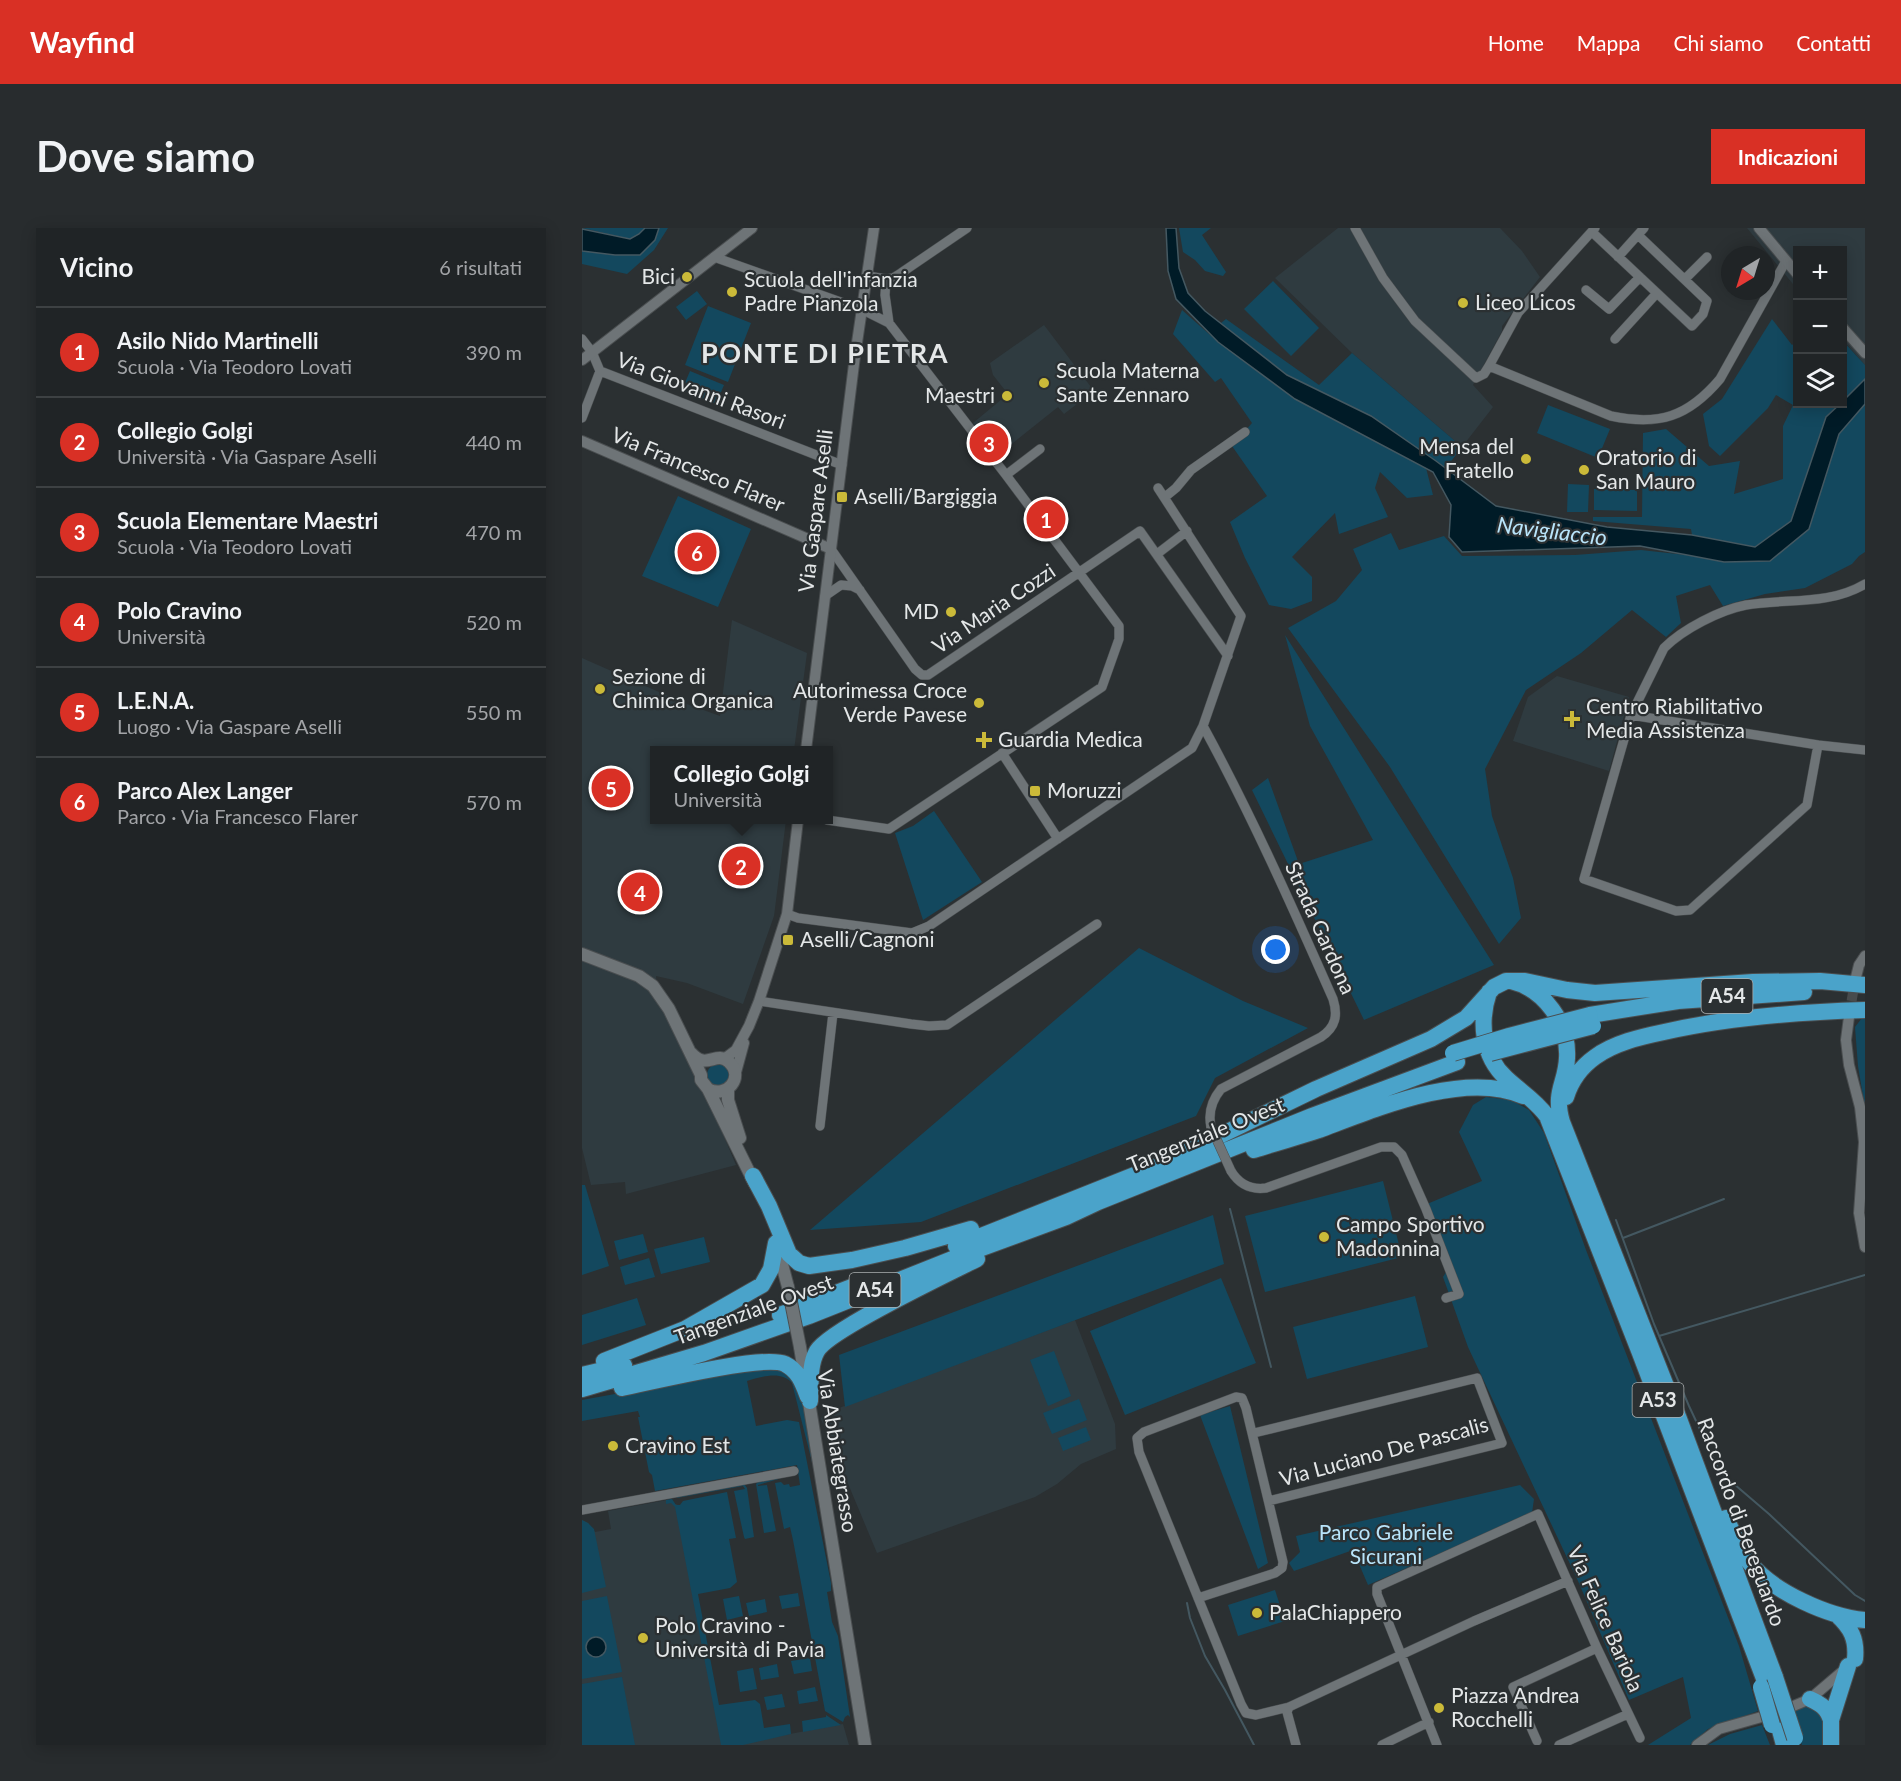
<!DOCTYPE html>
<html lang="it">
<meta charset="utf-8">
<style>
body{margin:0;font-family:Lato,sans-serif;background:#282c2e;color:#f1f3f6}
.controls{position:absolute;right:18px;top:18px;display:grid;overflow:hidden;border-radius:0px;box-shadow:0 3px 15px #0003}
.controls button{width:54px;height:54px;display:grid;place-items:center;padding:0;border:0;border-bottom:2px solid #3d4143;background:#202426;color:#f1f3f6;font:30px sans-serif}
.compass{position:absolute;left:1139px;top:18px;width:54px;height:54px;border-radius:50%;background:#202426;box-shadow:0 3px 15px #0003;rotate:218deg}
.you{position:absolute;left:694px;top:722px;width:21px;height:21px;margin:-15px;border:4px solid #fff;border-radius:50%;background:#1a73e8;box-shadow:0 0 0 9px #1a73e833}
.badge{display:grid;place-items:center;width:39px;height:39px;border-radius:50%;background:#d93025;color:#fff;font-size:20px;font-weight:700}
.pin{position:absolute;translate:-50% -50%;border:3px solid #fff;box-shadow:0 2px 6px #0006}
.popup{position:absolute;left:68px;top:518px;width:183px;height:78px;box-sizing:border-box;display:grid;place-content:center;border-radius:0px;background:#202426;filter:drop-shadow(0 2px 4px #0005);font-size:20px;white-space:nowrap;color:#a2a4a7}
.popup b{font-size:22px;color:#f1f3f6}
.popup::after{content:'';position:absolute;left:50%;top:100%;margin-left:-12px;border:12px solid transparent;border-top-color:#202426}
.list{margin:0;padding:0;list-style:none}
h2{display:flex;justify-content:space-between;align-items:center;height:78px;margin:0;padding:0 24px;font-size:26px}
h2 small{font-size:20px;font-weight:400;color:#a2a4a7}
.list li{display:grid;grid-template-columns:39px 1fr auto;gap:18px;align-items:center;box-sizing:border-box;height:90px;padding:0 24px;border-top:2px solid #3d4143}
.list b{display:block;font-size:22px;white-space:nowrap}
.list p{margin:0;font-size:20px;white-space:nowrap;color:#a2a4a7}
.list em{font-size:20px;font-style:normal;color:#a2a4a7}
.icon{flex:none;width:33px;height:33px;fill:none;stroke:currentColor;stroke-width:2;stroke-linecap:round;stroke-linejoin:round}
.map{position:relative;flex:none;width:1283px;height:1517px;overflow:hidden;border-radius:0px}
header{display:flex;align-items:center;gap:36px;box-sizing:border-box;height:84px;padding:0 30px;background:#d93025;color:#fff}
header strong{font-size:28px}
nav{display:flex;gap:33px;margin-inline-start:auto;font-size:21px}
.intro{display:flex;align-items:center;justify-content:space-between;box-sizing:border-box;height:144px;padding:0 36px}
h1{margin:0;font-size:42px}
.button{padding:15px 27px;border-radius:0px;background:#d93025;color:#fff;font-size:21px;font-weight:700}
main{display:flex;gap:36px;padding:0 36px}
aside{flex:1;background:#202426;border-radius:0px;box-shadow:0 3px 15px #0003}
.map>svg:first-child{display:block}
.built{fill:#2f3b40}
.green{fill:#13485e}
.water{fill:#001b27;stroke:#445861;stroke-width:1.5}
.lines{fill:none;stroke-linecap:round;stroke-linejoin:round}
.stream{stroke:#445861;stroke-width:2}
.tertiary-tunnel{stroke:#474b4d;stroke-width:10;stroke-dasharray:10 5;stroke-linecap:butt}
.minor-casing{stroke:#4a4e50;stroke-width:10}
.tertiary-casing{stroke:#4a4e50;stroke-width:12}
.secondary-casing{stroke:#4a4e50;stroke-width:14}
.motorway-casing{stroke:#4a4e50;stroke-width:18}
.minor{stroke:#6e7477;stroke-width:9}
.tertiary{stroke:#6e7477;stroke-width:10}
.secondary{stroke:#6e7477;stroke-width:12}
.motorway{stroke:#4aa3ca;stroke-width:16}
.minor-bridge-casing{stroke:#4a4e50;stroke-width:10;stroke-linecap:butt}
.secondary-bridge-casing{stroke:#4a4e50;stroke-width:14;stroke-linecap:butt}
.motorway-bridge-casing{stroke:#4a4e50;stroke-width:18;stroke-linecap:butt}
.minor-bridge{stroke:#6e7477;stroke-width:9}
.secondary-bridge{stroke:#6e7477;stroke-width:12}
.motorway-bridge{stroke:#4aa3ca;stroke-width:16}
.poi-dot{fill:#cbba39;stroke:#2b3032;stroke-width:2}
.labels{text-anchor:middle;stroke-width:4.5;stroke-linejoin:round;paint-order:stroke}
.shield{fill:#2b3032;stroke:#acb0b1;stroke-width:1.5}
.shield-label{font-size:20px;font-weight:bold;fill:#e4e7e8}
.poi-label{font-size:21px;fill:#e4e7e8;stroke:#2b3032;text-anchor:start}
.street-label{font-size:21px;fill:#e4e7e8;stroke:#2b3032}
.park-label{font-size:21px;fill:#b8e4fa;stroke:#2b3032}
.water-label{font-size:22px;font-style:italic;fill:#b9e5fb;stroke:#2b3032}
.district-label{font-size:27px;font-weight:bold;letter-spacing:1.5px;fill:#e4e7e8;stroke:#2b3032}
</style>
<header>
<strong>Wayfind</strong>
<nav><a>Home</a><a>Mappa</a><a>Chi siamo</a><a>Contatti</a></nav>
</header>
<div class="intro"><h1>Dove siamo</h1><a class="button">Indicazioni</a></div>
<main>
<aside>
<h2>Vicino<small>6 risultati</small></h2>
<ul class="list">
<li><span class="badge">1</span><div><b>Asilo Nido Martinelli</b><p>Scuola · Via Teodoro Lovati</p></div><em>390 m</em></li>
<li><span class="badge">2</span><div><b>Collegio Golgi</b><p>Università · Via Gaspare Aselli</p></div><em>440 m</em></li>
<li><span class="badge">3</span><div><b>Scuola Elementare Maestri</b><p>Scuola · Via Teodoro Lovati</p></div><em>470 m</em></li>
<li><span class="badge">4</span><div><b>Polo Cravino</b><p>Università</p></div><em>520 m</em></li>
<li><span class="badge">5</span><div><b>L.E.N.A.</b><p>Luogo · Via Gaspare Aselli</p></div><em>550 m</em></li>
<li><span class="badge">6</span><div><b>Parco Alex Langer</b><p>Parco · Via Francesco Flarer</p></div><em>570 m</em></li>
</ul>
</aside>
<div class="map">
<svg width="1283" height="1517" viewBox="0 0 1283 1517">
<rect width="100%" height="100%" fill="#2b3032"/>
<path class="built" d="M756,0H918L940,23L958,49L920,98V103L891,157L911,179L880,219L770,125L693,50Z
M1165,0H1283V137L1261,112L1260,22H1216L1215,61Z
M462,97L512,163L482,186L476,179L416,227L391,195L426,166L411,147L408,135Z
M150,392L225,425L212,522H72V592H204L192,688L161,776L105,755L74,748L75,758L133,887L154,937L44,966L43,954L9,957L0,920V430L102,475L138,488Z
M975,448L1047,469L1027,543L931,513L946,469Z
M493,1092L533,1196L534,1221L499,1236L475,1256L453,1269L295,1325L239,1191L241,1186Z
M90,1271L91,1275L96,1277L141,1517H0V1292L6,1295L13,1304L29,1301L26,1283Z
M261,1496L267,1517H150Z"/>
<path class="green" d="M0,0H63L57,6L48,11Z
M77,0H86L72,22L45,46L0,36V23L33,27L73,12Z
M597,0H629L620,7L644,44L641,48L623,43L613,32L601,24Z
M691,53L737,100L709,128L662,81Z
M115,63L125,76L104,92L94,79Z
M126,78L169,95L146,154L103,137Z
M600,82L636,114L713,171L844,240L851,267L825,270L798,244L793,260L806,289L757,306L753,285L710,329L730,349V373L709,381L687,377L663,330L648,294L685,268L650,218L670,195L639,150L633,154L591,106Z
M644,91L737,157L770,125L880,219L864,240L789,188L705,147L639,95Z
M1190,91L1210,117L1215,113L1216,176H1258L1244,189L1209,293L1173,319L1110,307L1109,301L1011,293V289H1060L1061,205L1084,201L1127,238L1158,233L1152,266L1201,251V198L1211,177L1194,167L1186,180L1138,228L1127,218L1121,186L1140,171Z
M1260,112L1283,137V151L1261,173Z
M108,143L142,157L134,176L100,162Z
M1283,176V324L1277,328L1270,336L1223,360L1183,366L1141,378L1128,357L1094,368L1099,395L1084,409L1050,382L999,425L944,462L903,541L910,588L931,650L939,690L917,716L808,539L706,400L754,373L780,342L771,321L809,305L817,322L862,308L880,328L993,327L1059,322L1113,328L1142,334L1227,301L1257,206Z
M966,177L1028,201L1016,230L955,205Z
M986,256L1007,257L1006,284H985Z
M1012,261L1055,262V283L1012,282Z
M96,268L169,301L136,379L60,348Z
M703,407L912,737L782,792L670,562L686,550L717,636L791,612L728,498Z
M352,583L400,654L341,692L313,605L331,598Z
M557,720L661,773L726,800L633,850L614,888L339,994L228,1002Z
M1280,790L1283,791V880L1276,838L1273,799Z
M125 847a11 11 0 1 1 22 0a11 11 0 1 1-22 0Z
M904,869L929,872L947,882L962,905L1004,1022L1157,1418L1176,1483L1126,1501L1108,1517H1066L1109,1490L1101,1449L1047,1472L996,1353L886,1119L861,1049L869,1036L845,976L900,953L877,904L891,877Z
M801,953L820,1029L683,1064L663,988Z
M0,957H3L27,1038L0,1047Z
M631,987L642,1036L263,1179L257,1127Z
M61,1006L66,1024L37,1032L32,1013Z
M122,1009L128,1034L79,1046L72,1021Z
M67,1030L73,1049L43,1057L38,1039Z
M639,1050L674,1135L543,1187L508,1103Z
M833,1068L846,1119L725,1151L711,1099Z
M55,1070L64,1097L0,1117V1087Z
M472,1123L489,1168L466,1178L448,1132Z
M199,1138L219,1165L234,1250L210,1155C199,1142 179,1149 165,1153L174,1198L205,1192L217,1194L249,1355V1363L245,1364L250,1394L256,1408L268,1489L266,1487L263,1489L261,1494L243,1483L211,1312L208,1299L202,1301L193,1255L199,1254L202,1257L207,1256L208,1259L218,1257L215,1237L73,1263L70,1247L67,1244L56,1189H58L56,1183L0,1193V1172L115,1151Z
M497,1171L505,1192L470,1206L461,1185Z
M648,1178L686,1335L676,1341L618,1187Z
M504,1199L509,1212L481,1223L476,1210Z
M200,1250L176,1257V1258L185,1257L194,1303L182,1305L174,1256L177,1253Z
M158,1256L163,1257L165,1260L172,1309L163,1311L162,1309L152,1263L163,1261L161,1258L95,1270V1268Z
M938,1257L952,1271L950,1285L786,1357L771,1322L712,1343L707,1335L718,1324L714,1308Z
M145,1264L154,1310L147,1311L155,1354L148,1360L116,1366L137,1477L173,1472L178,1476L182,1500L208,1496L209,1506L161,1517H139L93,1279L89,1275L84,1276V1272L90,1271L94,1277H98L101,1273Z
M0,1292L6,1295L12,1301L24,1359L0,1365Z
M693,1362L703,1393L656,1408L646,1377Z
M216,1365L218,1378L200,1381L197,1368Z
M25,1368L40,1444L0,1451V1373Z
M157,1368L161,1388L145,1392L141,1371Z
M183,1371L185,1384L167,1388L164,1375Z
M228,1430L230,1443L212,1446L209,1433Z
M195,1436L197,1449L179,1452L177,1440Z
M171,1440L175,1461L158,1464L155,1443Z
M40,1449L53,1517H0V1456Z
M233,1459L236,1473L217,1476L215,1463Z
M200,1466L203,1479L185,1482L182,1469Z
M1229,1476L1242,1488V1517H1220L1209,1485Z
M244,1487L259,1497L221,1504L220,1493L244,1489Z
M1180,1497L1188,1517H1126L1148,1506Z"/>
<path class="water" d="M63,0H77L73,12L58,27H33L0,23V1L48,11L57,6Z
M584,0H594L597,40L606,65L623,83L705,147L789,188L854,233L914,278L1025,299L1110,307L1173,319L1209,293L1244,189L1258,176H1260L1261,173L1283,151V176L1257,206L1227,301L1188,333L1142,334L1058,318L880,324L867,309L869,277L851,244L713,171L636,114L594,71L586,43Z
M4 1419a10 10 0 1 1 20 0a10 10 0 1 1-20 0Z"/>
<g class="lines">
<path class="stream" d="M648,981L689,1139
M1034,992L1072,1096L1107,1178L1138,1244L1187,1286L1273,1367L1283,1373
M1041,1010L1142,971
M1077,1108L1283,1047
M605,1375L608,1390L623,1428L643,1462L672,1517"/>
<path class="tertiary-tunnel" d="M1267,788L1273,753"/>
<defs>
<path id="minor" d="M773,0L801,50L833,93L894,150L902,146L907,138L936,85L1013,0
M1010,4L1110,98L1121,86L1125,73L1056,7
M132,29L281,82L307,95L424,247L537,398V411L520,459L307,601L245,592
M1036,29L1062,0
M286,48L304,51L303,67L307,95
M304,51L311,50L319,45L385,0
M1103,51L1125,29
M1004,62L1027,81L1058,49
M0,111L10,124L18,143L260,237
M1033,111L1075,65
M907,138L1029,188C1077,198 1106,189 1138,151L1204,33
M0,190L18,143
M424,247L458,221
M583,269L594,260L609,242L663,204
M249,321L333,441L340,447H346L558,303L646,428
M575,326L605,303
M243,368L259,357L270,358L278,362
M1049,487L1236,517L1283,522
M621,498C669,586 710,678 751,771C756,787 754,799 739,809L639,861C630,872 626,885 629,899
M1236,517L1225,577L1108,682L1094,683L1002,651L1049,487L1082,420C1101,401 1138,382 1164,377C1204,370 1246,378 1283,356
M420,525L476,611
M205,686L216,690L330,705L347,698L610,520L621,498L659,388L576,260
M177,773L329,796L347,798L365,797L515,696
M238,898L251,785
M649,943C657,956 669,962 684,960L799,919H812L820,927L844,981L877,1066L864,1070
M672,1205L895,1150L920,1215L687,1273
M0,1282L212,1243
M616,1370L693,1345L700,1340L701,1334L664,1180L660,1170L654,1169L562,1204L555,1210L557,1224L659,1476L664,1485L674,1487L707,1479L892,1393L986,1353
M707,1479L705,1484L714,1517
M955,1513L931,1459L1015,1420
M800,1517L847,1494
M855,1517L795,1366V1359L956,1286L1015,1420L1058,1510
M977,1517L1046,1486"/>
<path id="tertiary" d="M1177,0L1216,47
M1260,99L1283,125
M0,132L170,0
M0,213L249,321
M224,522L273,128L292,0
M1273,753L1277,737L1283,728
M1267,789L1264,812L1267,837L1278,879L1282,914L1277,985L1283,1019
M142,831L154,822L167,798L177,773L205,686L216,592
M153,848L162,815
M1209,1479L1228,1471L1262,1442
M1115,1517L1137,1501L1183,1488"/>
<path id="secondary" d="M0,726L57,748L71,758L87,781L119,847V852L126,861L173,956
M109,825C125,843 133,822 147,834C163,849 145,871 126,861
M146,861V872L158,910
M195,1017L206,1059
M218,1119L283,1517"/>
<path id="motorway" d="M929,753C962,761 987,795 985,830C984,856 971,863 980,894L1097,1191L1193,1449
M907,764C897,793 900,828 924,850C940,865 951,870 965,888L1058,1125L1184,1456
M1008,787L1096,773L1222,764
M984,869C989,853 999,839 1013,829C1032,815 1058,809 1082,804C1148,789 1216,784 1283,782
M672,922C693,915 716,909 737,902C793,881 883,842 941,868
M606,923L734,861L849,811L884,790L912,759L924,753H943L985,762L1013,765L1171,754L1238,753L1283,757
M171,948L187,978L207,1026L217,1035L227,1038L270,1032L323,1020L389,1001
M374,1018L618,921
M198,1087L280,1055
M22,1133L103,1101L180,1057L189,1041L194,1015
M0,1147L42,1137
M40,1160C70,1154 181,1126 203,1136C217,1143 221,1156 226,1169
M0,1161L122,1125L227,1088L378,1028L484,989L516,974L730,888L875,834
M228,1173C229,1157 227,1137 235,1123C247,1102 367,1045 395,1031
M1144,1290C1151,1305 1158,1322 1168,1335C1191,1364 1247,1389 1283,1392
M1255,1387C1269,1400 1275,1411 1273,1431
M1228,1471C1239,1476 1245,1480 1249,1492
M1196,1495L1202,1517
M1249,1517V1492L1266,1438"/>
</defs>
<use href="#minor" class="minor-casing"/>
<use href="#tertiary" class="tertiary-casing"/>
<use href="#secondary" class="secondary-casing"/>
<use href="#motorway" class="motorway-casing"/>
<use href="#minor" class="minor"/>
<use href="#tertiary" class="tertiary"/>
<use href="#secondary" class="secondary"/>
<use href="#motorway" class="motorway"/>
<defs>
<path id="minor-bridge" d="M629,899L649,943"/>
<path id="secondary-bridge" d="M206,1059L218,1119"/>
<path id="motorway-bridge" d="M871,825L927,808L1008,787
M908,825L1011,798
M1193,1449L1213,1510
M1179,1459L1190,1497"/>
</defs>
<use href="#minor-bridge" class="minor-bridge-casing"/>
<use href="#secondary-bridge" class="secondary-bridge-casing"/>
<use href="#motorway-bridge" class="motorway-bridge-casing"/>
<use href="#minor-bridge" class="minor-bridge"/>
<use href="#secondary-bridge" class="secondary-bridge"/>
<use href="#motorway-bridge" class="motorway-bridge"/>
</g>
<g class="poi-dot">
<circle cx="105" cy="49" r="6"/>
<circle cx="150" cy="64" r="6"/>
<circle cx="881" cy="75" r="6"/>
<circle cx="462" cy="155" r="6"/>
<circle cx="425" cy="168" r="6"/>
<circle cx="944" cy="231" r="6"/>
<circle cx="1002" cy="242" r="6"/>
<rect x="254" y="263" width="12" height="12" rx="3"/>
<circle cx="369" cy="384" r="6"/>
<circle cx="18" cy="461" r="6"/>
<circle cx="397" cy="475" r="6"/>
<path d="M987 482h6v6h6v6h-6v6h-6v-6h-6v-6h6z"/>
<path d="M399 503h6v6h6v6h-6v6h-6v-6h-6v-6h6z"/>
<rect x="447" y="557" width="12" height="12" rx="3"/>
<rect x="200" y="706" width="12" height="12" rx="3"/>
<circle cx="742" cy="1009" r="6"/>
<circle cx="31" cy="1218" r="6"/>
<circle cx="675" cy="1385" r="6"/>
<circle cx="61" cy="1410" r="6"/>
<circle cx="857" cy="1480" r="6"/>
</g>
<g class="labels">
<g class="shield">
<rect x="1119.5" y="751" width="51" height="34" rx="4.5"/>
<rect x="267.5" y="1045" width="51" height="34" rx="4.5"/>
<rect x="1050.5" y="1155" width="51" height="34" rx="4.5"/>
</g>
<g class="shield-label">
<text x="1145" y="775">A54</text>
<text x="293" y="1069">A54</text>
<text x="1076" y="1179">A53</text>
</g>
<g class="poi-label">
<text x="93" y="56" text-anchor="end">Bici</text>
<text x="162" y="59">Scuola dell'infanzia<tspan x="162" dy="24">Padre Pianzola</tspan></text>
<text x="893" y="82">Liceo Licos</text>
<text x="474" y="150">Scuola Materna<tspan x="474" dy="24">Sante Zennaro</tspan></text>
<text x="413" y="175" text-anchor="end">Maestri</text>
<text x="932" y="226" text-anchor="end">Mensa del<tspan x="932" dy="24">Fratello</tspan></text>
<text x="1014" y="237">Oratorio di<tspan x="1014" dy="24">San Mauro</tspan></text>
<text x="272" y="276">Aselli/Bargiggia</text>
<text x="357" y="391" text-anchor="end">MD</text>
<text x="30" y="456">Sezione di<tspan x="30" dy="24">Chimica Organica</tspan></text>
<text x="385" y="470" text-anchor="end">Autorimessa Croce<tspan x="385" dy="24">Verde Pavese</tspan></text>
<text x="1004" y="486">Centro Riabilitativo<tspan x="1004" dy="24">Media Assistenza</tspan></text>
<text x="416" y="519">Guardia Medica</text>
<text x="465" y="570">Moruzzi</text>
<text x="218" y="719">Aselli/Cagnoni</text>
<text x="754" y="1004">Campo Sportivo<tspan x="754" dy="24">Madonnina</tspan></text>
<text x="43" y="1225">Cravino Est</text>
<text x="687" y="1392">PalaChiappero</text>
<text x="73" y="1405">Polo Cravino -<tspan x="73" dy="24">Università di Pavia</tspan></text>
<text x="869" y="1475">Piazza Andrea<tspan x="869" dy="24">Rocchelli</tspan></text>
</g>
<g class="street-label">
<text transform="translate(119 163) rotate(21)" y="7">Via Giovanni Rasori</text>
<text transform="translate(116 242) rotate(23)" y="7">Via Francesco Flarer</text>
<text transform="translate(234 283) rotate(-83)" y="7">Via Gaspare Aselli</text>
<text transform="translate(412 381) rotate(-34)" y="7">Via Maria Cozzi</text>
<text transform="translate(738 700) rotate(66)" y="7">Strada Gardona</text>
<text transform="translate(624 907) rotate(-22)" y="7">Tangenziale Ovest</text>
<text transform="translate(172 1082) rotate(-20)" y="7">Tangenziale Ovest</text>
<text transform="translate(255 1223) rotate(81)" y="7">Via Abbiategrasso</text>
<text transform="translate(802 1224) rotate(-15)" y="7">Via Luciano De Pascalis</text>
<text transform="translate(1159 1294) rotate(70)" y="7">Raccordo di Bereguardo</text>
<text transform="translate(1023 1391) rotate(66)" y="7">Via Felice Bariola</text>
</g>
<g class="park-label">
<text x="804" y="1312">Parco Gabriele<tspan x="804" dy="24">Sicurani</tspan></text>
</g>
<g class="water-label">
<text transform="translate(970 303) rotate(7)" y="8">Navigliaccio</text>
</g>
<g class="district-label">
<text x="243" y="135">PONTE DI PIETRA</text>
</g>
</g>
</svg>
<div class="controls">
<button>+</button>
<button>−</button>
<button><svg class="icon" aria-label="layers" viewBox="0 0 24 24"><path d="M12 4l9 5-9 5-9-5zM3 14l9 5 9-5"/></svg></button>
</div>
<svg class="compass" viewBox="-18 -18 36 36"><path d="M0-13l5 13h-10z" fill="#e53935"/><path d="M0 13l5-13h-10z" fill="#a2a4a7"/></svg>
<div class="you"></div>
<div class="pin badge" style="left:464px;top:291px">1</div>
<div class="pin badge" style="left:159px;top:638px">2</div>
<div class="popup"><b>Collegio Golgi</b>Università</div>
<div class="pin badge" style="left:407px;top:215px">3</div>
<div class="pin badge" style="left:58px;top:664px">4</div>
<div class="pin badge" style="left:29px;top:560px">5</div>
<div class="pin badge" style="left:115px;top:324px">6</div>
</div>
</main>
